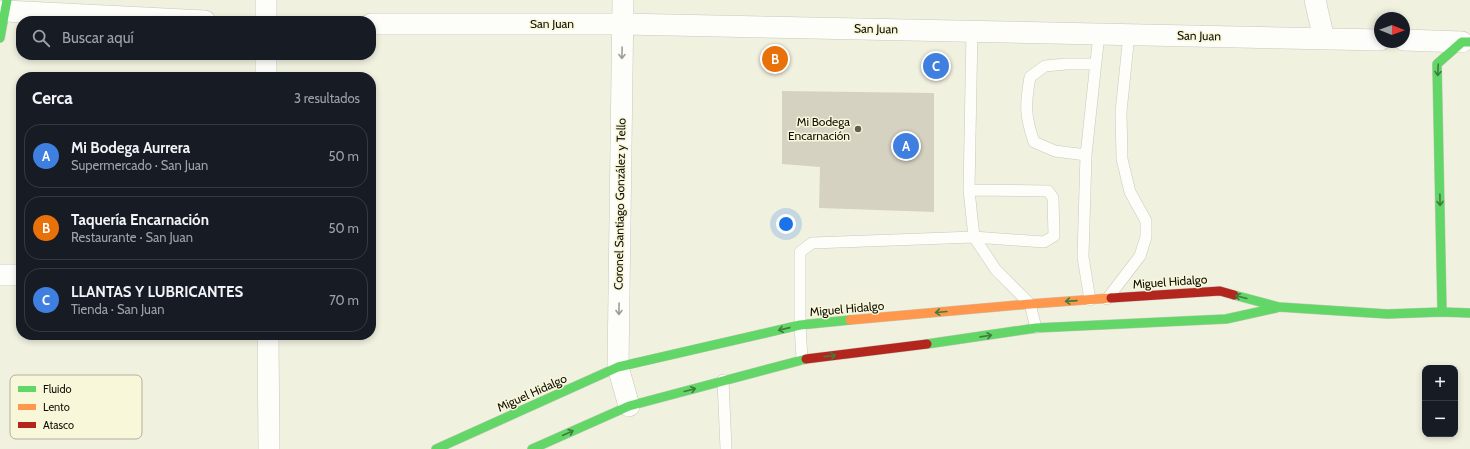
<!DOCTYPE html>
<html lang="es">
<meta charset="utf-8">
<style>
body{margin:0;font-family:Cabin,sans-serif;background:#242831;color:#f1f3f6}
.controls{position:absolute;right:12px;bottom:12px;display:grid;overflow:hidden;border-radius:8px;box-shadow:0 2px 6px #0003}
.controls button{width:36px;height:36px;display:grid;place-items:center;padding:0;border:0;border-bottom:1px solid #363941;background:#171b24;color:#f1f3f6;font:20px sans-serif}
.compass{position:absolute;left:1374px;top:12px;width:36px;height:36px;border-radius:50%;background:#171b24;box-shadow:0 2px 6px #0003;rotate:91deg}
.you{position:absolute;left:786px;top:224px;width:14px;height:14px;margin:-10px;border:3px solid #fff;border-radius:50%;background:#1a73e8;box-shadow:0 0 0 6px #1a73e833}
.badge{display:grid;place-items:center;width:26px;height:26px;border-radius:50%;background:#afb0ac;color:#fff;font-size:13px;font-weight:700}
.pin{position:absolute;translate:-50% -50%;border:2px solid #fff;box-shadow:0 1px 4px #0006}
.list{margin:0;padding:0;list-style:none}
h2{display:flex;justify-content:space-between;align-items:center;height:52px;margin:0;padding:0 16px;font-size:17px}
h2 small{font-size:13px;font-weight:400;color:#9ea1a6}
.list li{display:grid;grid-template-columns:26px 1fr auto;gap:12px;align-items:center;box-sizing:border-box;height:64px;margin:0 8px 8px;padding:0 8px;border:1px solid #363941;border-radius:16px}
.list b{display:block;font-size:15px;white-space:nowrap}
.list p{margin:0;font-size:13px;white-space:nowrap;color:#9ea1a6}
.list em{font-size:13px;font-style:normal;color:#9ea1a6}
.icon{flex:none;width:22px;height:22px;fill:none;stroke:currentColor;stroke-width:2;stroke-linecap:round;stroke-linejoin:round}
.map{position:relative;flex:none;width:1470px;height:449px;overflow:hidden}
.search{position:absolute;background:#171b24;box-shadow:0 2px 6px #0003;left:16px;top:16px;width:360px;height:44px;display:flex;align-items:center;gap:10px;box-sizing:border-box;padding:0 14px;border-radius:16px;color:#9ea1a6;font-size:15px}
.panel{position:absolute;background:#171b24;box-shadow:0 2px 6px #0003;left:16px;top:72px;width:360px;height:268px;border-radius:16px}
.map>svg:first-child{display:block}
.building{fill:#d6d2c2}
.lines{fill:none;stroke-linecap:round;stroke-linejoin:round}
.lane-casing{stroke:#c9c9bc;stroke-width:12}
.street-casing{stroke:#c9c9bc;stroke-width:22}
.fast-casing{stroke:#c9c9bc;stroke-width:10}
.slow-casing{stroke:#c9c9bc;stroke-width:10}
.jam-casing{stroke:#c9c9bc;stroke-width:10}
.lane{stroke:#fdfdfa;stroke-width:11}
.street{stroke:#fdfdfa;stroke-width:21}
.fast{stroke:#63d668;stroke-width:9}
.slow{stroke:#ff974d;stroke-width:9}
.jam{stroke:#b3261e;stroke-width:9}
.oneway{stroke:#9e9e98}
.oneway2{stroke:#3e7c3c}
.poi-dot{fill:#5f5e52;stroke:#f8f7d9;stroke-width:1.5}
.labels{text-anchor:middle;stroke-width:3;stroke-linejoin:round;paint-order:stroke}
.street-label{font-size:12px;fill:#100f06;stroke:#f8f7d9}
.poi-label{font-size:12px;fill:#100f06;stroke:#f8f7d9;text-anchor:end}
.key{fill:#f8f7d9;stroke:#b2b19a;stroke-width:1}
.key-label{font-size:11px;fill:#100f06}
</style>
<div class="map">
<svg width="1470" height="449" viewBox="0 0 1470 449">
<rect width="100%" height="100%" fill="#f1f1e0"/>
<path class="building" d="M782,91L934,93V212L819,208L820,167L782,164Z"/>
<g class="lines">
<defs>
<path id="lane" d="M972,31L969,190L974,237L996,270L1030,304L1036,328
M1086,155L1055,151L1034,142C1025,116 1025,105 1030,77L1045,66L1066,64H1095
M1107,299L1140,256L1146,237V221L1130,192L1122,159L1121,112L1129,34
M1090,300L1083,257L1086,155L1099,34
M802,359L800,325V252L812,243L974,237L1044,242L1054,236L1053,198L1048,191L969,190
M723,380L726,449"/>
<path id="street" d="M623,0L618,367L629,406
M1315,0L1324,39
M5,11L205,21
M266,21V0
M371,24H623L1380,40
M1404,40L1462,42
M266,55V77
M0,275H21
M268,335L269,449"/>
<path id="fast" d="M0,38L7,0
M1234,295L1279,307L1387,314L1442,312L1470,313
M1442,312L1437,64L1462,42H1470
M927,344L1036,328L1226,319L1276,308
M436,449L618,367L800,325L850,320
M532,449L629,406L806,359"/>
<path id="slow" d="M850,320L1030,304L1111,298"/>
<path id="jam" d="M1111,298L1220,291L1234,295
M806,359L927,344"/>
</defs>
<use href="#lane" class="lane-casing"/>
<use href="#street" class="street-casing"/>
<use href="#fast" class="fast-casing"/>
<use href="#slow" class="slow-casing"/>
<use href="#jam" class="jam-casing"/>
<use href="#lane" class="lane"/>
<use href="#street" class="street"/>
<use href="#fast" class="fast"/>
<use href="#slow" class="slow"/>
<use href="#jam" class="jam"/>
</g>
<defs><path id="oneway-shaft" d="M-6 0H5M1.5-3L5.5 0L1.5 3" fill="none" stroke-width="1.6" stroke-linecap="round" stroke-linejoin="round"/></defs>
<g class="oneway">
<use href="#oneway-shaft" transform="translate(622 53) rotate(91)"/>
<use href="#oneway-shaft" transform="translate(619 309) rotate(91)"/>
</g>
<g class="oneway2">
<use href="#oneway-shaft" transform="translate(1438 70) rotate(93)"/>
<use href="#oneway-shaft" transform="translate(1440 200) rotate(89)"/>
<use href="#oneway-shaft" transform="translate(1241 297) rotate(-165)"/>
<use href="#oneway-shaft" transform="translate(1071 301) rotate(176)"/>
<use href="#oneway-shaft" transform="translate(941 312) rotate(175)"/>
<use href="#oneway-shaft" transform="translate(784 329) rotate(167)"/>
<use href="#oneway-shaft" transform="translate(986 336) rotate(-8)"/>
<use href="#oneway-shaft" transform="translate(830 356) rotate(-6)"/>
<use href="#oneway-shaft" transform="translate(690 390) rotate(-15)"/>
<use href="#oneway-shaft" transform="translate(568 433) rotate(-24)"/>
</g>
<circle class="poi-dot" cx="858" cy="129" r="4"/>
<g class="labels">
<g class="street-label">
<text x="552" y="28">San Juan</text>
<text transform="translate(876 29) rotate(1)" y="4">San Juan</text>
<text transform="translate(1199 36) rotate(1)" y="4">San Juan</text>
<text transform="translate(620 204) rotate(-89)" y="4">Coronel Santiago González y Tello</text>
<text transform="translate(1170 282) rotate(-4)" y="4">Miguel Hidalgo</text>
<text transform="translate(847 309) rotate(-5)" y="4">Miguel Hidalgo</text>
<text transform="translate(532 393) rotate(-24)" y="4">Miguel Hidalgo</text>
</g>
<g class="poi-label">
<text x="850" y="126">Mi Bodega<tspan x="850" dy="14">Encarnación</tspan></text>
</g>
</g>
<rect x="10" y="375" width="132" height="64" rx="6" class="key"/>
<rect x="18" y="386" width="18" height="6" fill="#63d668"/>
<rect x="18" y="404" width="18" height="6" fill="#ff974d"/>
<rect x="18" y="422" width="18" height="6" fill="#b3261e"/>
<g class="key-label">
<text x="43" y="393">Fluido</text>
<text x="43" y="411">Lento</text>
<text x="43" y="429">Atasco</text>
</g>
</svg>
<div class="controls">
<button>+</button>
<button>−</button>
</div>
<svg class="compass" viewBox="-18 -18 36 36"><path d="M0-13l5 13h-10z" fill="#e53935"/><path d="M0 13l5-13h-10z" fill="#9ea1a6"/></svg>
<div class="you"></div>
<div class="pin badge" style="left:906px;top:146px;background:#3f7fe0">A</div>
<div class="pin badge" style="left:775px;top:59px;background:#e8710a">B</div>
<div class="pin badge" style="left:936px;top:66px;background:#3f7fe0">C</div>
<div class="search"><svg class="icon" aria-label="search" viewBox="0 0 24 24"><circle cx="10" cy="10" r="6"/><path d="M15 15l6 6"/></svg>Buscar aquí</div>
<section class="panel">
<h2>Cerca<small>3 resultados</small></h2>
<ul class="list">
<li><span class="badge" style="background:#3f7fe0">A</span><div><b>Mi Bodega Aurrera</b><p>Supermercado · San Juan</p></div><em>50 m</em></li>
<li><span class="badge" style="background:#e8710a">B</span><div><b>Taquería Encarnación</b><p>Restaurante · San Juan</p></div><em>50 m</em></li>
<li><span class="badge" style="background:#3f7fe0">C</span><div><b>LLANTAS Y LUBRICANTES</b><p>Tienda · San Juan</p></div><em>70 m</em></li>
</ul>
</section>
</div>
